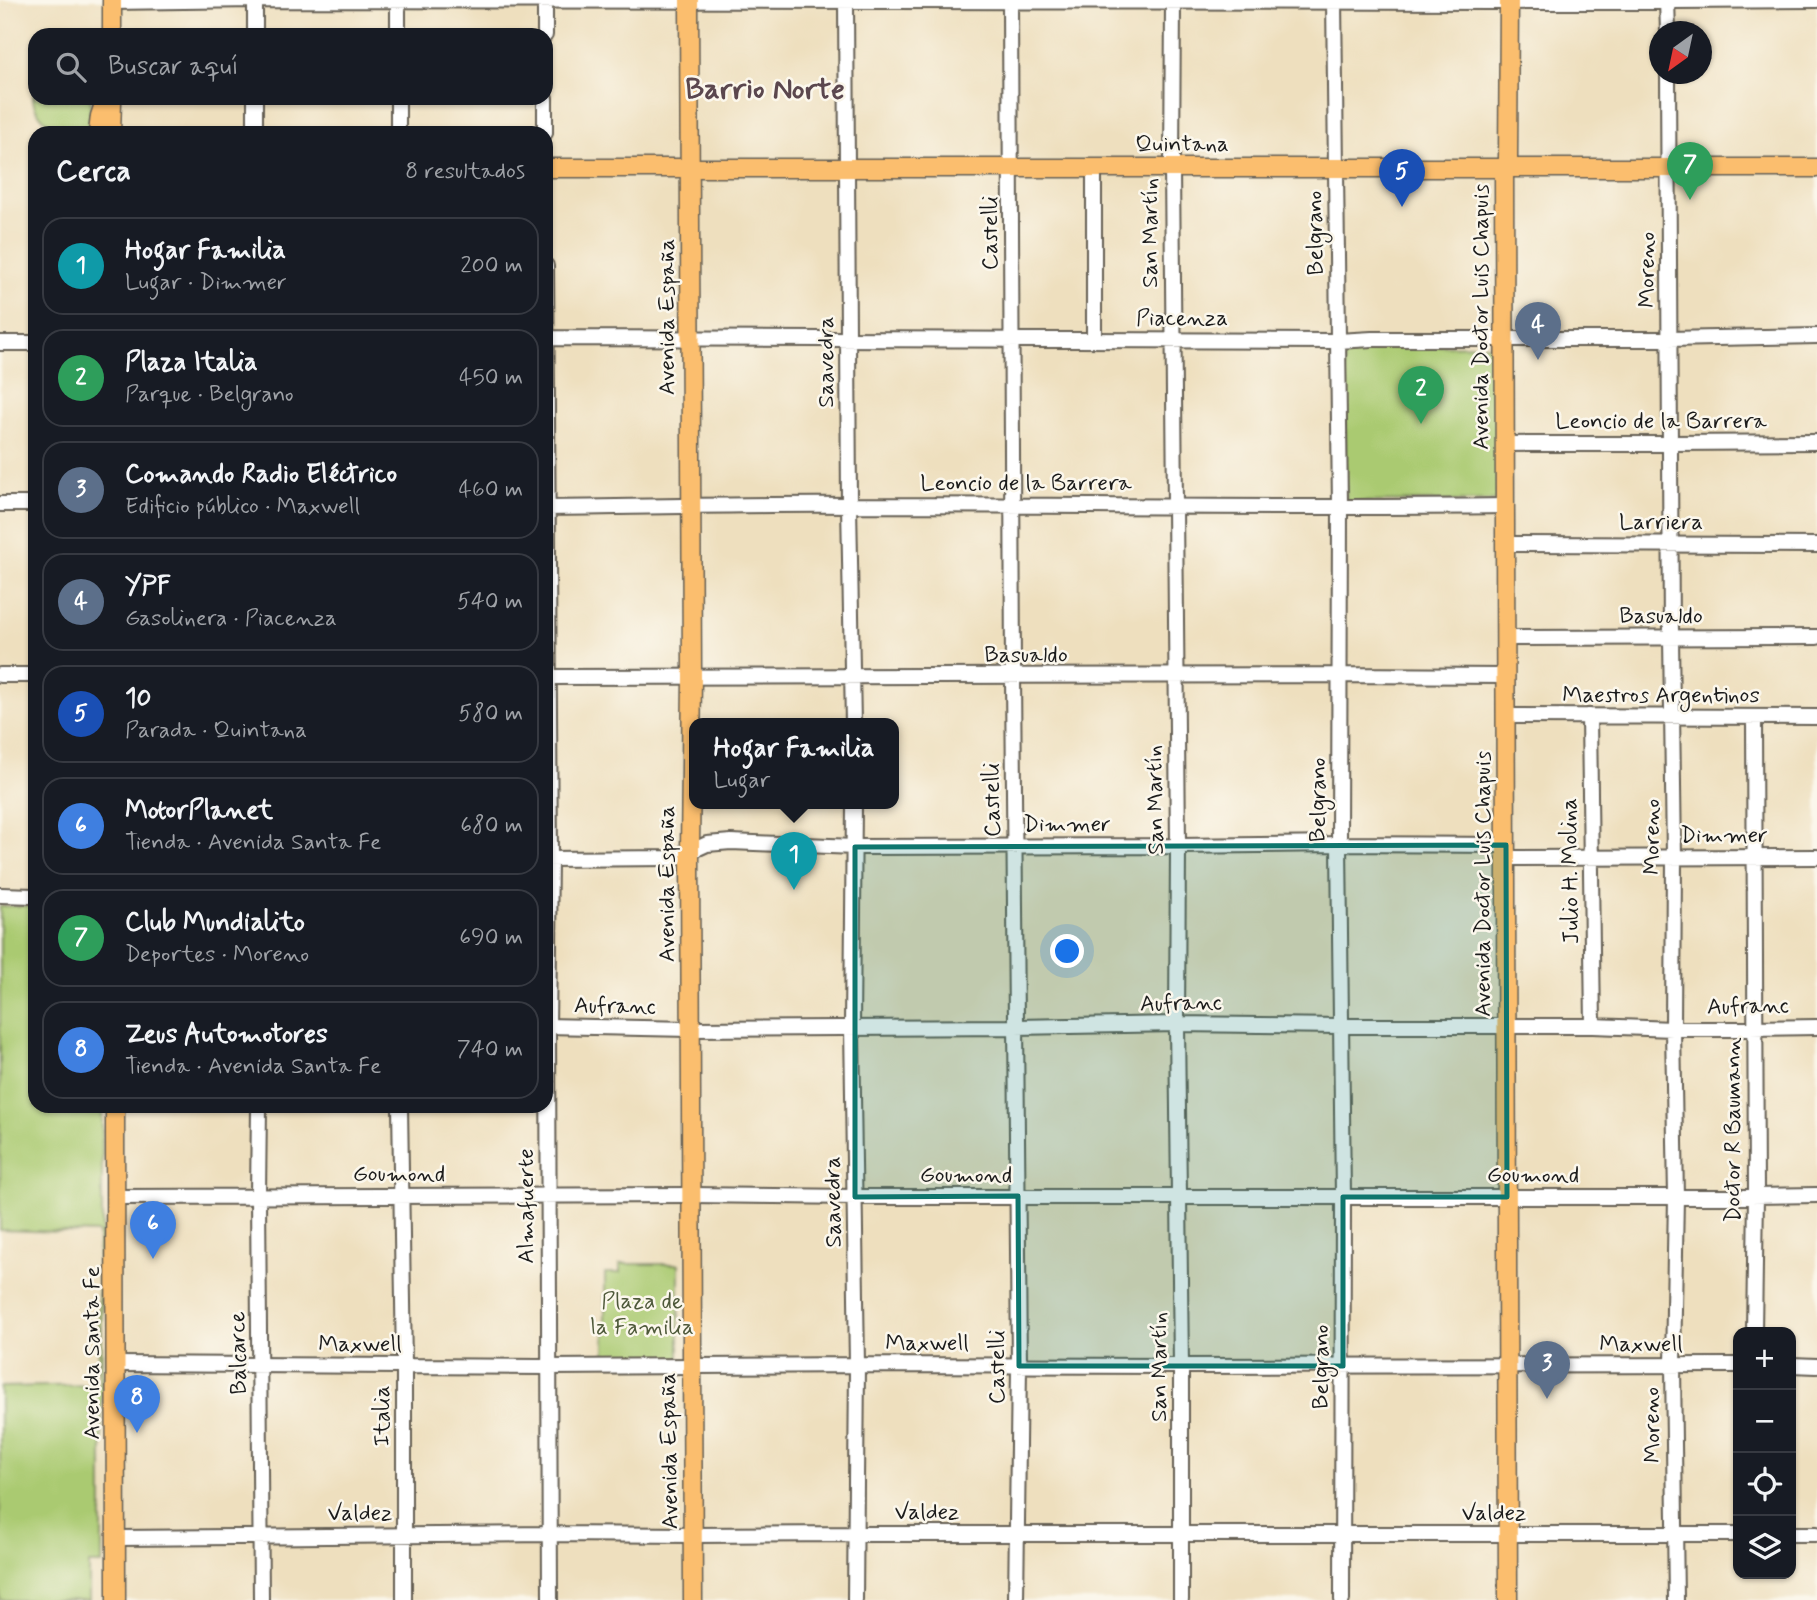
<!DOCTYPE html>
<html lang="es">
<meta charset="utf-8">
<style>
body{margin:0;font-family:Mynerve,sans-serif;background:#242831;color:#f1f3f6}
.controls{position:absolute;right:21px;bottom:21px;display:grid;overflow:hidden;border-radius:14px;box-shadow:0 2px 5px #0004}
.controls button{width:63px;height:63px;display:grid;place-items:center;padding:0;border:0;border-bottom:2px solid #363941;background:#171b24;color:#f1f3f6;font:35px sans-serif}
.compass{position:absolute;left:1649px;top:21px;width:63px;height:63px;border-radius:50%;background:#171b24;box-shadow:0 2px 5px #0004;rotate:213deg}
.you{position:absolute;left:1068px;top:952px;width:24px;height:24px;margin:-18px;border:5px solid #fff;border-radius:50%;background:#1a73e8;box-shadow:0 0 0 10px #1a73e833}
.badge{display:grid;place-items:center;width:46px;height:46px;border-radius:50%;background:#ea580c;color:#fff;font-size:23px;font-weight:700}
.pin{position:absolute;translate:-50% -58px;filter:drop-shadow(0 2px 4px #0008)}
.pin::after{content:'';position:absolute;top:37px;width:24px;height:21px;background:inherit;clip-path:polygon(0 0,100% 0,50% 100%)}
.popup{position:absolute;left:689px;top:718px;width:210px;height:91px;box-sizing:border-box;display:grid;place-content:center;border-radius:14px;background:#171b24;filter:drop-shadow(0 2px 5px #0005);font-size:23px;white-space:nowrap;color:#9ea1a6}
.popup b{font-size:26px;color:#f1f3f6}
.popup::after{content:'';position:absolute;left:50%;top:100%;margin-left:-14px;border:14px solid transparent;border-top-color:#171b24}
.list{margin:0;padding:0;list-style:none}
h2{display:flex;justify-content:space-between;align-items:center;height:91px;margin:0;padding:0 28px;font-size:30px}
h2 small{font-size:23px;font-weight:400;color:#9ea1a6}
.list li{display:grid;grid-template-columns:46px 1fr auto;gap:21px;align-items:center;box-sizing:border-box;height:98px;margin:0 14px 14px;padding:0 14px;border:2px solid #363941;border-radius:21px}
.list b{display:block;font-size:26px;white-space:nowrap}
.list p{margin:0;font-size:23px;white-space:nowrap;color:#9ea1a6}
.list em{font-size:23px;font-style:normal;color:#9ea1a6}
.icon{flex:none;width:38px;height:38px;fill:none;stroke:currentColor;stroke-width:2;stroke-linecap:round;stroke-linejoin:round}
.map{position:relative;flex:none;width:1817px;height:1600px;overflow:hidden}
.search{position:absolute;background:#171b24;box-shadow:0 2px 5px #0004;left:28px;top:28px;width:525px;height:77px;display:flex;align-items:center;gap:18px;box-sizing:border-box;padding:0 24px;border-radius:21px;color:#9ea1a6;font-size:26px}
.panel{position:absolute;background:#171b24;box-shadow:0 2px 5px #0004;left:28px;top:126px;width:525px;height:987px;border-radius:21px}
.map>svg:first-child{display:block}
.green{fill:#aaca71;stroke:#637346;stroke-width:2}
.lines{fill:none;stroke-linecap:round;stroke-linejoin:round}
.minor-casing{stroke:#666055;stroke-width:18}
.major-casing{stroke:#666055;stroke-width:21}
.minor{stroke:#fff;stroke-width:14}
.major{stroke:#fbbe6e;stroke-width:18}
.marked{fill:#0f766e;fill-opacity:0.2;stroke:#0f766e;stroke-width:5;stroke-linejoin:round}
.labels{text-anchor:middle;stroke-width:5;stroke-linejoin:round;paint-order:stroke}
.street-label{font-size:23px;fill:#1c1c1c;stroke:#fbf7ec}
.park-label{font-size:23px;fill:#4e593a;stroke:#fbf7ec}
.district-label{font-size:30px;font-weight:bold;fill:#5b474e;stroke:#fbf7ec}
</style>
<div class="map">
<svg width="1817" height="1600" viewBox="0 0 1817 1600">
<rect width="100%" height="100%" fill="#fbf7ec"/>
<filter id="ink" filterUnits="userSpaceOnUse"><feTurbulence type="fractalNoise" baseFrequency=".0143" numOctaves="2"/><feDisplacementMap in="SourceGraphic" scale="14" xChannelSelector="R" yChannelSelector="G"/><feConvolveMatrix kernelMatrix="1 2 1 2 8 2 1 2 1" color-interpolation-filters="sRGB"/></filter>
<filter id="wash" filterUnits="userSpaceOnUse"><feTurbulence type="fractalNoise" baseFrequency=".00686" numOctaves="4" result="noise"/><feDisplacementMap in="SourceGraphic" scale="28" xChannelSelector="R" yChannelSelector="G"/><feGaussianBlur stdDeviation="1.57" result="paint"/><feColorMatrix in="noise" values="0 0 0 0 0 0 0 0 0 0 0 0 0 0 0 0 0 1.4 0 .05"/><feComposite in="paint" operator="in"/></filter>
<g filter="url(#wash)">
<rect width="100%" height="100%" fill="#eedfbe"/>
<path class="green" d="M35,86V98H91L88,133H58C43,118 27,108 35,86Z
M1497,345V501L1346,502L1344,347Z
M0,906H35V1106H102V1564H89V1600H0V1387L99,1385L98,1233L0,1230Z
M620,1264H679V1359H605V1273H620Z"/>
</g>
<g filter="url(#ink)">
<g class="lines">
<defs>
<path id="minor" d="M255,0V35
M398,0V35
M545,0V35
M846,0L849,505L853,724
M1010,0L1013,677L1019,1366L1016,1600
M1173,0L1172,168L1178,846L1177,1024L1181,1366V1600
M1334,0L1340,508L1339,844L1343,1197L1342,1600
M1667,0L1668,32
M112,2L255,0L1499,2L1817,0
M1668,74L1671,637L1674,857L1673,1029L1676,1197L1673,1365L1676,1600
M255,98V133
M398,98V133
M545,98V133
M1094,168V340
M546,266L550,859L548,1026L550,1600
M546,338L1338,341L1372,339H1669L1817,336
M0,343H35
M1505,444L1817,442
M0,504H35
M546,508C648,507 751,504 853,505C1071,505 1288,509 1505,506
M1505,544L1817,545
M1505,638L1817,637
M0,675H35
M546,677L1340,675L1505,676
M1506,716L1817,717
M1589,716L1593,1026
M1754,717L1756,1195L1754,1332
M854,804L852,1027L857,1365L855,1600
M1506,858L1817,857
M546,859L672,858L681,856L707,844L731,842L855,847L1178,846L1339,844L1506,845
M0,895L35,896
M546,1026L690,1029L1016,1027L1177,1024L1341,1026H1593L1673,1029L1817,1027
M259,1106L258,1195L261,1600
M400,1106L404,1366V1600
M115,1197L692,1195L855,1197H1676L1817,1195
M115,1364L548,1367L857,1365L1181,1366L1738,1365
M1791,1365L1817,1366
M1791,1534H1817
M116,1538L550,1534L693,1535L855,1534H1738"/>
<path id="major" d="M112,0V35
M689,0L692,677L690,851L693,1600
M98,133L100,116L106,98
M111,133L112,102
M546,168H1817
M115,1106L116,1600
M1508,1600L1504,168L1508,161L1509,0"/>
</defs>
<use href="#minor" class="minor-casing"/>
<use href="#major" class="major-casing"/>
<use href="#minor" class="minor"/>
<use href="#major" class="major"/>
</g>
</g>
<path class="marked" d="M1506,845L1507,1197H1343V1366H1019L1018,1196L855,1197V847Z"/>
<g class="labels">
<g class="street-label">
<text x="1182" y="151">Quintana</text>
<text transform="translate(989 233) rotate(-90)" y="8">Castelli</text>
<text transform="translate(1149 233) rotate(-90)" y="8">San Martín</text>
<text transform="translate(1314 233) rotate(-91)" y="8">Belgrano</text>
<text transform="translate(1646 270) rotate(-90)" y="8">Moreno</text>
<text transform="translate(666 317) rotate(-90)" y="8">Avenida España</text>
<text x="1182" y="325">Piacenza</text>
<text transform="translate(1480 317) rotate(-90)" y="8">Avenida Doctor Luis Chapuis</text>
<text transform="translate(825 362) rotate(-90)" y="8">Saavedra</text>
<text x="1661" y="428">Leoncio de la Barrera</text>
<text x="1026" y="490">Leoncio de la Barrera</text>
<text x="1661" y="529">Larriera</text>
<text x="1661" y="623">Basualdo</text>
<text x="1026" y="662">Basualdo</text>
<text x="1661" y="702">Maestros Argentinos</text>
<text transform="translate(991 800) rotate(-91)" y="8">Castelli</text>
<text transform="translate(1154 800) rotate(-91)" y="8">San Martín</text>
<text transform="translate(1317 800) rotate(-90)" y="8">Belgrano</text>
<text x="1067" y="831">Dimmer</text>
<text x="1724" y="842">Dimmer</text>
<text transform="translate(1651 837) rotate(-90)" y="8">Moreno</text>
<text transform="translate(1569 871) rotate(-91)" y="8">Julio H. Molina</text>
<text transform="translate(666 884) rotate(-90)" y="8">Avenida España</text>
<text transform="translate(1482 884) rotate(-90)" y="8">Avenida Doctor Luis Chapuis</text>
<text transform="translate(1181 1002) rotate(-1)" y="8">Aufranc</text>
<text transform="translate(615 1005) rotate(1)" y="8">Aufranc</text>
<text transform="translate(1748 1005) rotate(-1)" y="8">Aufranc</text>
<text transform="translate(1732 1130) rotate(-90)" y="8">Doctor R Baumann</text>
<text x="399" y="1181">Goumond</text>
<text x="966" y="1182">Goumond</text>
<text x="1533" y="1182">Goumond</text>
<text transform="translate(832 1202) rotate(-91)" y="8">Saavedra</text>
<text transform="translate(525 1206) rotate(-90)" y="8">Almafuerte</text>
<text x="927" y="1350">Maxwell</text>
<text x="360" y="1351">Maxwell</text>
<text x="1641" y="1351">Maxwell</text>
<text transform="translate(91 1353) rotate(-90)" y="8">Avenida Santa Fe</text>
<text transform="translate(237 1353) rotate(-91)" y="8">Balcarce</text>
<text transform="translate(996 1367) rotate(-90)" y="8">Castelli</text>
<text transform="translate(1158 1367) rotate(-90)" y="8">San Martín</text>
<text transform="translate(1320 1367) rotate(-90)" y="8">Belgrano</text>
<text transform="translate(381 1416) rotate(-90)" y="8">Italia</text>
<text transform="translate(1651 1425) rotate(-91)" y="8">Moreno</text>
<text transform="translate(668 1451) rotate(-91)" y="8">Avenida España</text>
<text x="927" y="1519">Valdez</text>
<text x="360" y="1520">Valdez</text>
<text x="1494" y="1520">Valdez</text>
</g>
<g class="park-label">
<text x="642" y="1308">Plaza de<tspan x="642" dy="26">la Familia</tspan></text>
</g>
<g class="district-label">
<text x="765" y="98">Barrio Norte</text>
</g>
</g>
</svg>
<div class="controls">
<button>+</button>
<button>−</button>
<button><svg class="icon" aria-label="locate" viewBox="0 0 24 24"><circle cx="12" cy="12" r="6"/><path d="M12 2v4M12 18v4M2 12h4M18 12h4"/></svg></button>
<button><svg class="icon" aria-label="layers" viewBox="0 0 24 24"><path d="M12 4l9 5-9 5-9-5zM3 14l9 5 9-5"/></svg></button>
</div>
<svg class="compass" viewBox="-18 -18 36 36"><path d="M0-13l5 13h-10z" fill="#e53935"/><path d="M0 13l5-13h-10z" fill="#9ea1a6"/></svg>
<div class="you"></div>
<div class="pin badge" style="left:794px;top:890px;background:#0f9aa8">1</div>
<div class="popup"><b>Hogar Familia</b>Lugar</div>
<div class="pin badge" style="left:1421px;top:424px;background:#2e9e5b">2</div>
<div class="pin badge" style="left:1547px;top:1399px;background:#5c6f8a">3</div>
<div class="pin badge" style="left:1538px;top:360px;background:#5c6f8a">4</div>
<div class="pin badge" style="left:1402px;top:207px;background:#1a4fb4">5</div>
<div class="pin badge" style="left:153px;top:1259px;background:#3f7fe0">6</div>
<div class="pin badge" style="left:1690px;top:200px;background:#2e9e5b">7</div>
<div class="pin badge" style="left:137px;top:1433px;background:#3f7fe0">8</div>
<div class="search"><svg class="icon" aria-label="search" viewBox="0 0 24 24"><circle cx="10" cy="10" r="6"/><path d="M15 15l6 6"/></svg>Buscar aquí</div>
<section class="panel">
<h2>Cerca<small>8 resultados</small></h2>
<ul class="list">
<li><span class="badge" style="background:#0f9aa8">1</span><div><b>Hogar Familia</b><p>Lugar · Dimmer</p></div><em>200 m</em></li>
<li><span class="badge" style="background:#2e9e5b">2</span><div><b>Plaza Italia</b><p>Parque · Belgrano</p></div><em>450 m</em></li>
<li><span class="badge" style="background:#5c6f8a">3</span><div><b>Comando Radio Eléctrico</b><p>Edificio público · Maxwell</p></div><em>460 m</em></li>
<li><span class="badge" style="background:#5c6f8a">4</span><div><b>YPF</b><p>Gasolinera · Piacenza</p></div><em>540 m</em></li>
<li><span class="badge" style="background:#1a4fb4">5</span><div><b>10</b><p>Parada · Quintana</p></div><em>580 m</em></li>
<li><span class="badge" style="background:#3f7fe0">6</span><div><b>MotorPlanet</b><p>Tienda · Avenida Santa Fe</p></div><em>680 m</em></li>
<li><span class="badge" style="background:#2e9e5b">7</span><div><b>Club Mundialito</b><p>Deportes · Moreno</p></div><em>690 m</em></li>
<li><span class="badge" style="background:#3f7fe0">8</span><div><b>Zeus Automotores</b><p>Tienda · Avenida Santa Fe</p></div><em>740 m</em></li>
</ul>
</section>
</div>
